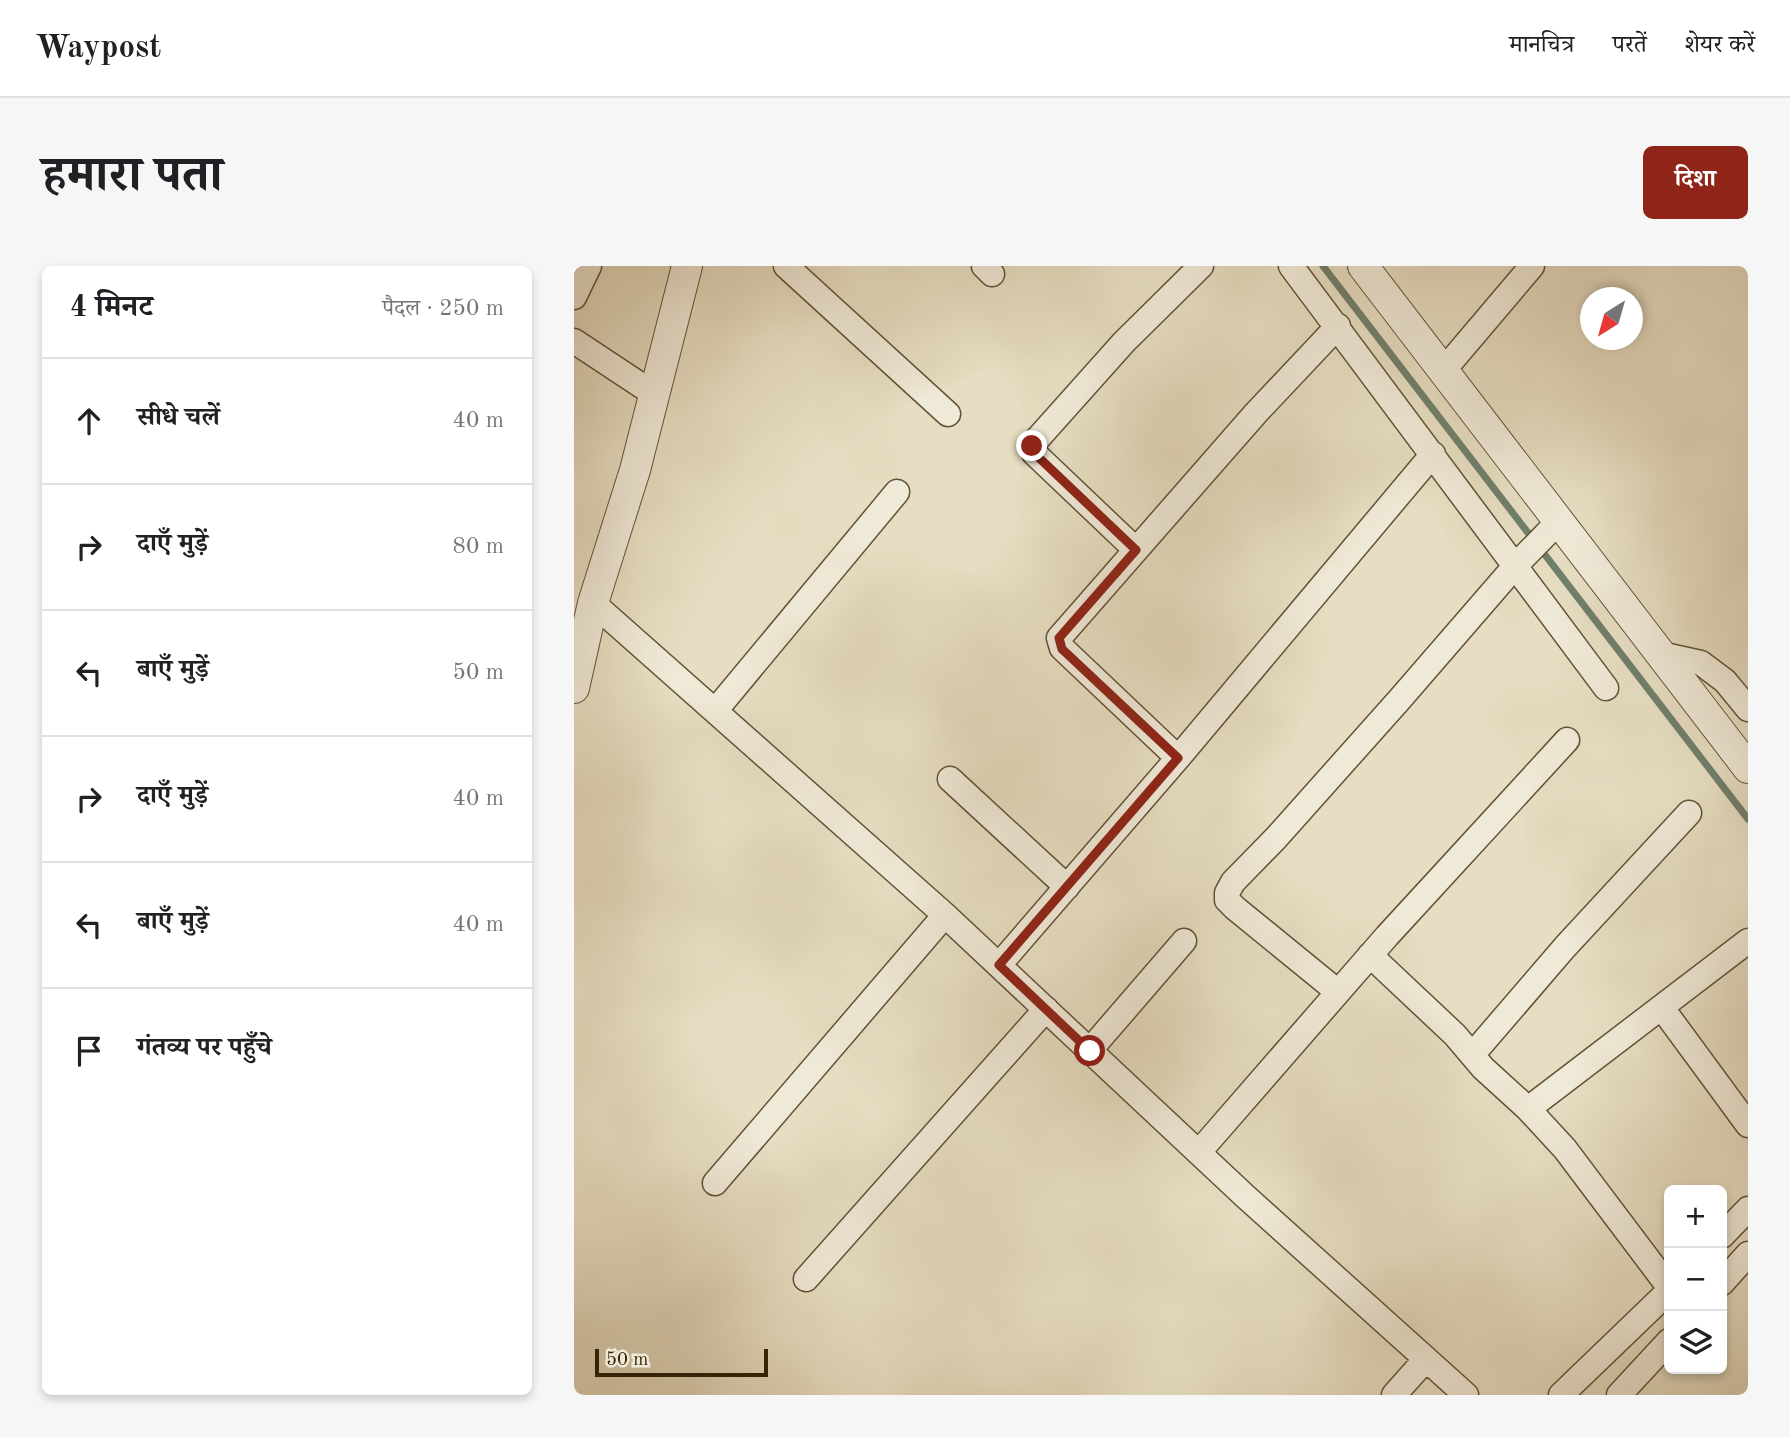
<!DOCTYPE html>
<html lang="hi">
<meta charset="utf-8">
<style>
body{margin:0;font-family:"Old Standard TT","Noto Serif Devanagari",serif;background:#f6f6f6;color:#202124}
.controls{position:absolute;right:21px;bottom:21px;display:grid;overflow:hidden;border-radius:10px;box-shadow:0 4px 10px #0003}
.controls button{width:63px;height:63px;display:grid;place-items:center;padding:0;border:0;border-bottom:2px solid #e0e0e0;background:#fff;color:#202124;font:35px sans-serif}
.compass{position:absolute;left:1006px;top:21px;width:63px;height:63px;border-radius:50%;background:#fff;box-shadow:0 4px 10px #0003;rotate:217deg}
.scale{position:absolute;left:21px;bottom:18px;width:173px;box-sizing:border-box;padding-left:7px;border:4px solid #362408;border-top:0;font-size:19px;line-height:24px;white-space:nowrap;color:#362408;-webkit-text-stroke:5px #efe9d7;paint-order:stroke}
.stop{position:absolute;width:21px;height:21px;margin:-16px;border:5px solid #8f2418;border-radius:50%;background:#fff}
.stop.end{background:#8f2418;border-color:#fff;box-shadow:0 2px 7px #0008}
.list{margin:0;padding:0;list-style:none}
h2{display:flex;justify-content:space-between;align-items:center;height:91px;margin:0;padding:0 28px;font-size:30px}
h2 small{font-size:23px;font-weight:400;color:#757577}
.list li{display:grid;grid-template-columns:46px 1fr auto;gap:21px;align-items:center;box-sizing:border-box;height:126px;padding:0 28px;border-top:2px solid #e0e0e0}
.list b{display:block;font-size:26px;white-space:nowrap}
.list em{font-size:23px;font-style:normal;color:#757577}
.icon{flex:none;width:38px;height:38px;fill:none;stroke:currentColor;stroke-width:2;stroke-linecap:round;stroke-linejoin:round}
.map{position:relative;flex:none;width:1174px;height:1129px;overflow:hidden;border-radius:10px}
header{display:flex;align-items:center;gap:42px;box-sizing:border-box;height:98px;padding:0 35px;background:#fff;border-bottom:2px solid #e0e0e0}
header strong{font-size:33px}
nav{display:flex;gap:38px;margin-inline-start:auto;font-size:24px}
.intro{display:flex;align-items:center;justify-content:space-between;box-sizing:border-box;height:168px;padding:0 42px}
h1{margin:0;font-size:49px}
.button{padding:18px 32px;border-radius:10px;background:#8f2418;color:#fff;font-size:24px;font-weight:700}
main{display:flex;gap:42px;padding:0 42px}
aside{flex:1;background:#fff;border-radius:10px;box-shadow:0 4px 10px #0003}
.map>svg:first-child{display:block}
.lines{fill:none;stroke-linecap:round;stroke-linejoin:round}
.stream{stroke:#707f6c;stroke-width:7}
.minor-casing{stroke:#625236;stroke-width:27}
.tertiary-casing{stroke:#625236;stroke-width:32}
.minor{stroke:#efe9d7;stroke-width:24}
.tertiary{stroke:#efe9d7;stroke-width:30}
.route{stroke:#8f2418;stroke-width:9}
</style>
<header>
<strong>Waypost</strong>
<nav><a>मानचित्र</a><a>परतें</a><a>शेयर करें</a></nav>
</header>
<div class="intro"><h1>हमारा पता</h1><a class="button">दिशा</a></div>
<main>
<aside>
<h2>4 मिनट<small>पैदल · 250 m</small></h2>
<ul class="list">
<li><svg class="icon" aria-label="ahead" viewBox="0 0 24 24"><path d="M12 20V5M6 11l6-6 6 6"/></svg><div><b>सीधे चलें</b></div><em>40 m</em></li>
<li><svg class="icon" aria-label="right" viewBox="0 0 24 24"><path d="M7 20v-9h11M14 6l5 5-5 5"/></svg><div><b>दाएँ मुड़ें</b></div><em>80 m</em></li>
<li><svg class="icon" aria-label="left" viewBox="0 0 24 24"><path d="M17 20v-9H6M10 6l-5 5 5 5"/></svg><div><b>बाएँ मुड़ें</b></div><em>50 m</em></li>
<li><svg class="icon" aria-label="right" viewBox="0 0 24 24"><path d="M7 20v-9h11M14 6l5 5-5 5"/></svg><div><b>दाएँ मुड़ें</b></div><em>40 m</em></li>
<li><svg class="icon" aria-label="left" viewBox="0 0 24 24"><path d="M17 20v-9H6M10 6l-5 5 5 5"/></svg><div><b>बाएँ मुड़ें</b></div><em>40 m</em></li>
<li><svg class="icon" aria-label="arrive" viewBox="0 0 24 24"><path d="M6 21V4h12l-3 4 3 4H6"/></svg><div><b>गंतव्य पर पहुँचे</b></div></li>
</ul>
</aside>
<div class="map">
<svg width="1174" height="1129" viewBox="0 0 1174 1129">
<rect width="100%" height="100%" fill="#e6ddc2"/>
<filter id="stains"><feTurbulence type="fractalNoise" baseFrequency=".00286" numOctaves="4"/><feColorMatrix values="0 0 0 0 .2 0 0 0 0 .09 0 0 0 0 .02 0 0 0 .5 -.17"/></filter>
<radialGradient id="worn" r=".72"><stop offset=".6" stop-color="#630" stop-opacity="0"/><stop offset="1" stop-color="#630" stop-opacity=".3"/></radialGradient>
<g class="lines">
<path class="stream" d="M749,0L1174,553"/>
<defs>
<path id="minor" d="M212,0L374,148
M410,0L418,8
M717,0L1032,422
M0,31L15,0
M0,75L80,128
M869,105L958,0
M562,284L460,187L458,179L550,76L627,0
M19,337L371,649L672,931L892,1129
M1086,388L1127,397L1151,415L1174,443
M141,445L323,226
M604,492L488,382L485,372L682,147L764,60
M376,513L493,621
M796,689L881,769L909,802L954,843L991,883L1095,1021
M425,699L604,492L859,188
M764,726L661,642L653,634V627L659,616L702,572L826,433L942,299L985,255
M1088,742L1174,859
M516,784L610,675
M899,788L991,681L1115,547
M954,843L1174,675
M625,886L813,670L993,474
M141,917L371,649
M1148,970L1174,943
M232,1013L472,743
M1148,1017L1174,988
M820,1129L852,1093
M987,1129L1095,1025
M1045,1129L1095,1075"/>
<path id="tertiary" d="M789,0L1174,502
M0,422L19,337L61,204L113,0"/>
</defs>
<use href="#minor" class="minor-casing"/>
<use href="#tertiary" class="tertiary-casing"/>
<use href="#minor" class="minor"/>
<use href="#tertiary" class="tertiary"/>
</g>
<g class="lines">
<path class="route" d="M458,180L460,187L562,284L485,372L488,383L604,492L425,699L516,785"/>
</g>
<rect width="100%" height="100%" filter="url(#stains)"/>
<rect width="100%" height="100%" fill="url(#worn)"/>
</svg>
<div class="controls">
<button>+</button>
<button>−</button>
<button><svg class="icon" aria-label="layers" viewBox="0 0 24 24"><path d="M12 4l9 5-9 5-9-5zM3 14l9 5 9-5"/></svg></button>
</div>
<svg class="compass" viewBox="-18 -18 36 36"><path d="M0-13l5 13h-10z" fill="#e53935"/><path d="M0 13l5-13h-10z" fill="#757577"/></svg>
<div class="scale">50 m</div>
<div class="stop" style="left:516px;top:785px"></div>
<div class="stop end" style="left:458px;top:180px"></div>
</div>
</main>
